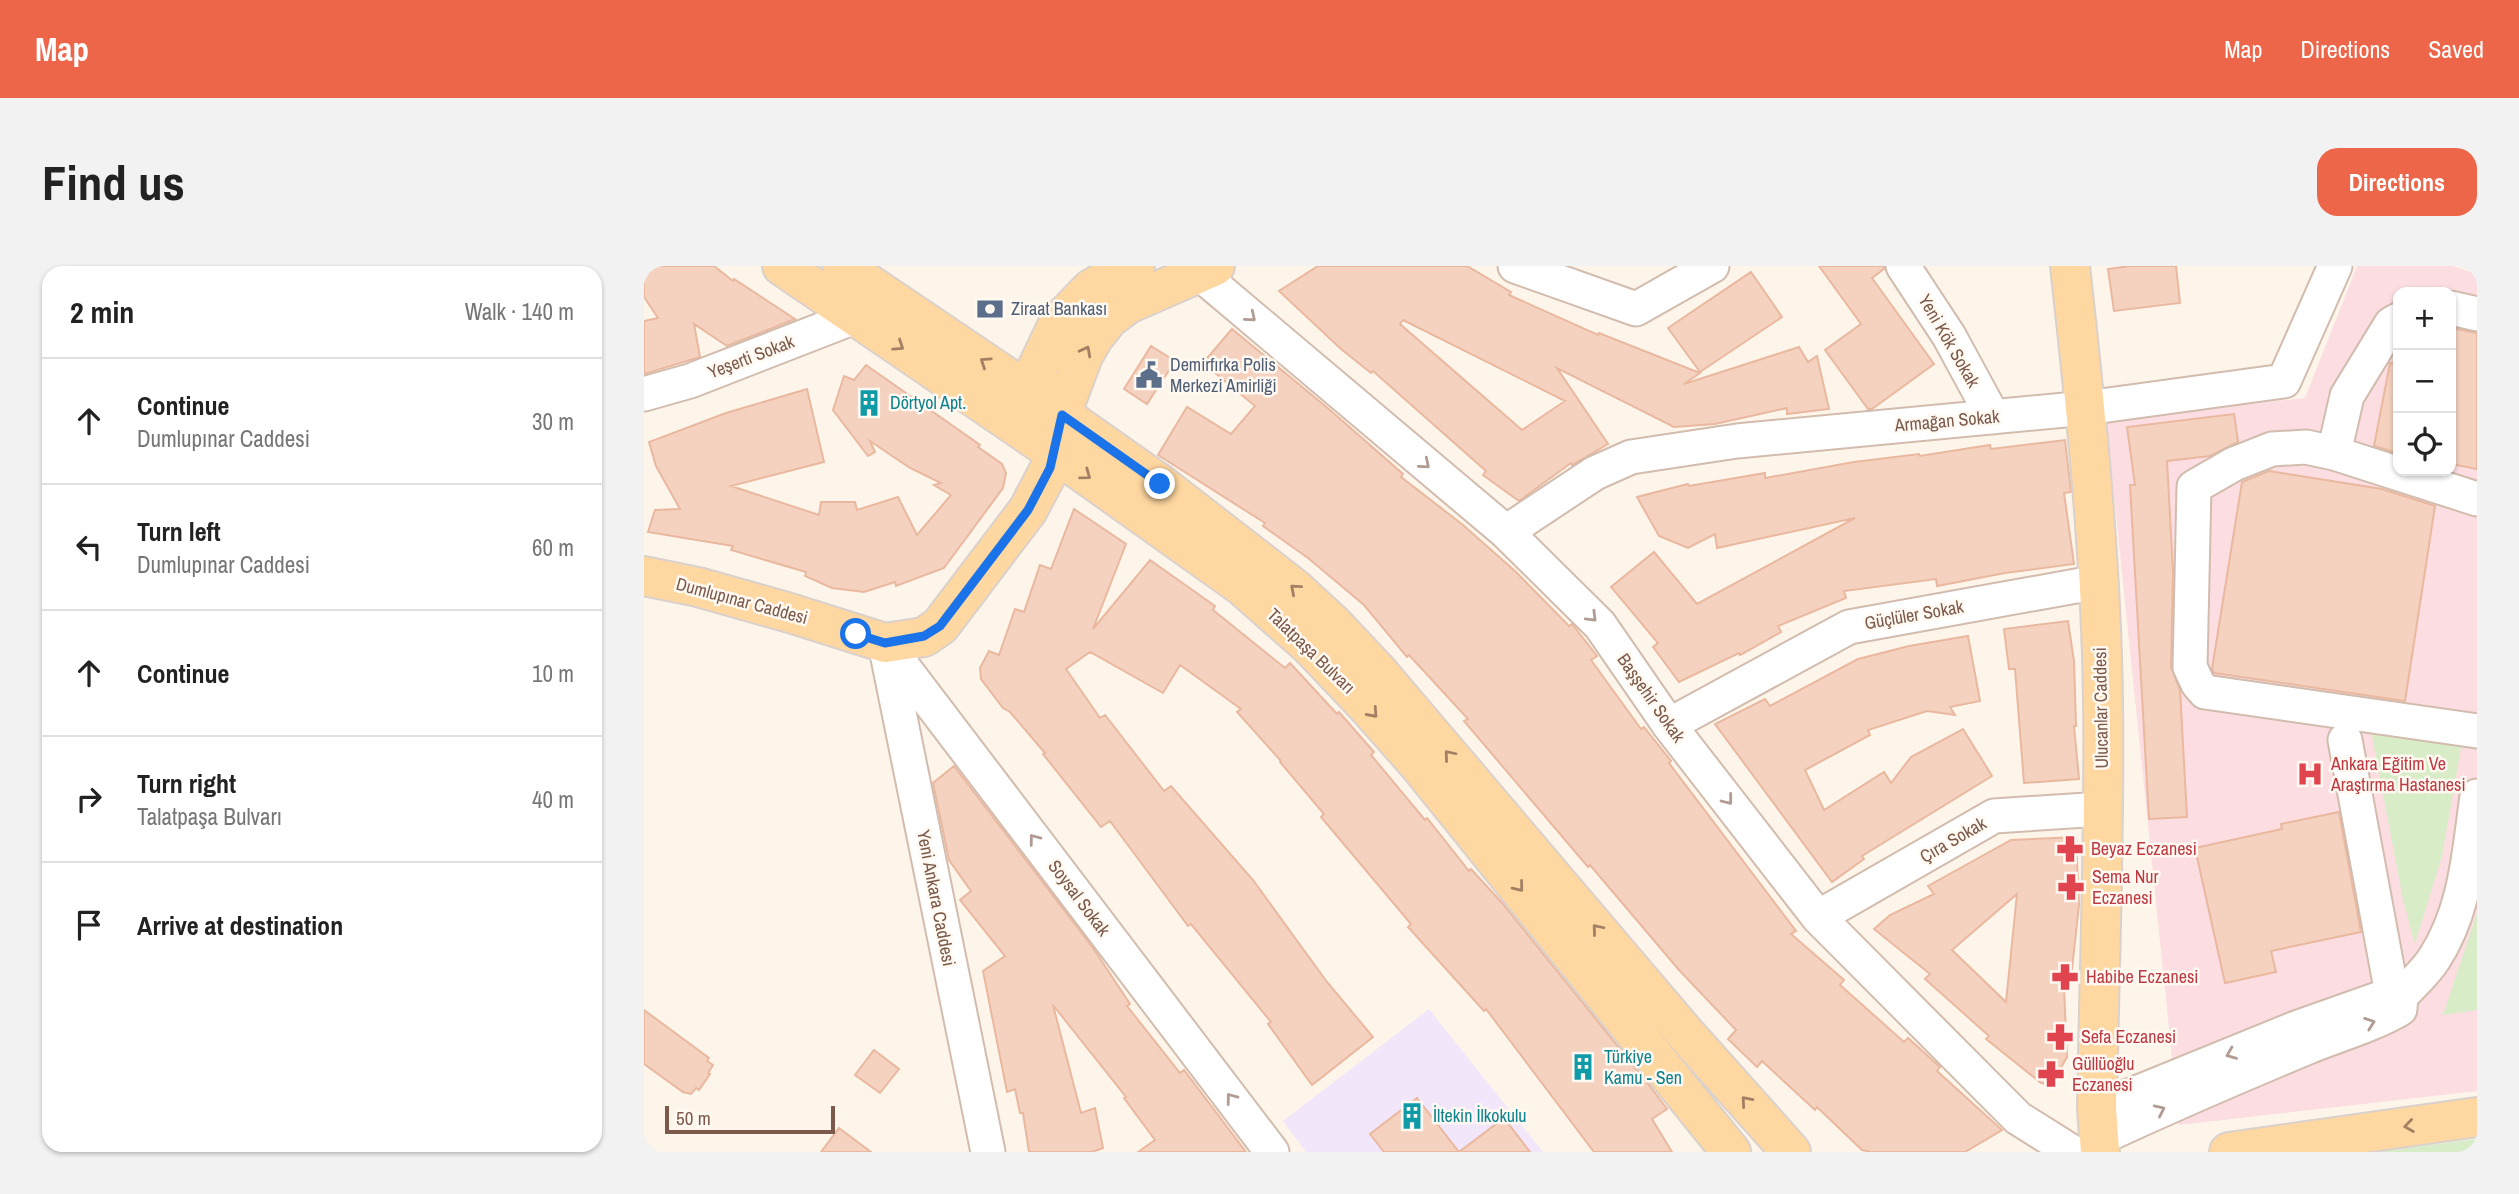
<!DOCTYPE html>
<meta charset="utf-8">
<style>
body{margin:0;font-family:"Archivo Narrow",sans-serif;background:#f2f2f2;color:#222}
.controls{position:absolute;right:21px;top:21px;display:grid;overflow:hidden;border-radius:14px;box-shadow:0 2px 5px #0004}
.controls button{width:63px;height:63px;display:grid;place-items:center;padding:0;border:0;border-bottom:2px solid #e0e0e0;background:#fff;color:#222;font:35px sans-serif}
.scale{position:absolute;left:21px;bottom:18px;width:170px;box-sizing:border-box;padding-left:7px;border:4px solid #7b5a4b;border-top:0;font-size:19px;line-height:24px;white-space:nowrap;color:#7b5a4b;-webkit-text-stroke:5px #fff9f2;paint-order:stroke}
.stop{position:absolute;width:21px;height:21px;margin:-16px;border:5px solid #1a73e8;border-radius:50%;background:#fff}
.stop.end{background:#1a73e8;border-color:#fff;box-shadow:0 2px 7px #0008}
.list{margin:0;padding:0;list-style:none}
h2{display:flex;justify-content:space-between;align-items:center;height:91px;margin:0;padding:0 28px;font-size:30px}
h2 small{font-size:23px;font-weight:400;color:#767676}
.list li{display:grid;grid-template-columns:46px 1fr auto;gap:21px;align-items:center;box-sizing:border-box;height:126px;padding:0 28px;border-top:2px solid #e0e0e0}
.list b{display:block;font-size:26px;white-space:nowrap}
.list p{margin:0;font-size:23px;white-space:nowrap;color:#767676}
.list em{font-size:23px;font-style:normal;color:#767676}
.icon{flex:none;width:38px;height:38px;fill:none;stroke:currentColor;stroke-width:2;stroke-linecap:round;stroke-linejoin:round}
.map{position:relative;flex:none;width:1833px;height:886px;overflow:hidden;border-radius:21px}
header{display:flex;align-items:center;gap:42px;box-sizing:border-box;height:98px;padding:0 35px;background:#ed664a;color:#fff}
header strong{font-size:33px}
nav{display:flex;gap:38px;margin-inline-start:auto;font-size:24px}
.intro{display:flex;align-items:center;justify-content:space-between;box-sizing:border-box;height:168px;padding:0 42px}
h1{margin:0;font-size:49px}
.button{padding:18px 32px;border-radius:21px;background:#ed664a;color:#fff;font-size:24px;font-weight:700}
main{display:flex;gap:42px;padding:0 42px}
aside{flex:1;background:#fff;border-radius:21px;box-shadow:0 2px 5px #0004}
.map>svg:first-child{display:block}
.education{fill:#f2e6fb}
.medical{fill:#fcdde2;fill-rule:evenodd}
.green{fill:#d8edc7}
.building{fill:#f5d2c0;stroke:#e9b89f;stroke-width:2;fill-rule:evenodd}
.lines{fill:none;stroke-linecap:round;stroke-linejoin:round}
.minor-casing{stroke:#d2bcae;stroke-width:37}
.major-casing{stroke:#dad1cd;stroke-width:42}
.minor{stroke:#fff;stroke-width:33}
.major{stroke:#ffd7a0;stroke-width:38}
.oneway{stroke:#b09c93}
.oneway2{stroke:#a38064}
.route{stroke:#1a73e8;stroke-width:9}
.labels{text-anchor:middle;stroke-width:5;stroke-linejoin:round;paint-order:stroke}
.service-label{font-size:18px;fill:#4e5e75;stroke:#fff9f2;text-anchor:start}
.street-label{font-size:18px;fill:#7b5a4b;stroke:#fff9f2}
.culture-label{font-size:18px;fill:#0d838f;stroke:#fff9f2;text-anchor:start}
.health-label{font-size:18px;fill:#be3a42;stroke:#fff9f2;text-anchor:start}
</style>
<header>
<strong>Map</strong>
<nav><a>Map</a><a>Directions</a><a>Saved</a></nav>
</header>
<div class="intro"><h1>Find us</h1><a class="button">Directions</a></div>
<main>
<aside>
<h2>2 min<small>Walk · 140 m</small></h2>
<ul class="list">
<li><svg class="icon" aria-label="ahead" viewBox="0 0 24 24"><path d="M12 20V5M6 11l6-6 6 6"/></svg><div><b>Continue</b><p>Dumlupınar Caddesi</p></div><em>30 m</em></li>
<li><svg class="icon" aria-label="left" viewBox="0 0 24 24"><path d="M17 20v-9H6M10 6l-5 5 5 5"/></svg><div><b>Turn left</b><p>Dumlupınar Caddesi</p></div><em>60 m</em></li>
<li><svg class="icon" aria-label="ahead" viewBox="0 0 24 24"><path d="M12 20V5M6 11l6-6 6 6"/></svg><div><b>Continue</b></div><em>10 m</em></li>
<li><svg class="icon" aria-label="right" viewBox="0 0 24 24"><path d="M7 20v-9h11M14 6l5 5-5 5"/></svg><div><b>Turn right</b><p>Talatpaşa Bulvarı</p></div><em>40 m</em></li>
<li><svg class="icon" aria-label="arrive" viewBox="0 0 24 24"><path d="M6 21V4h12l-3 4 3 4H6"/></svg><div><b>Arrive at destination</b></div></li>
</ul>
</aside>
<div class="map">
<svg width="1833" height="886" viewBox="0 0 1833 886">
<rect width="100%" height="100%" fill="#fef5ea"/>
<path class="education" d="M785,743L899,886H662L639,855Z"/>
<path class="medical" d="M1713,0H1809L1833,8V825L1535,859L1462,152L1661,132ZM1754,26H1807V205H1754Z"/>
<path class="green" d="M1727,465L1818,476L1798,590L1771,678L1759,634Z
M1833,647V744L1799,749Z
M1833,873V886H1730Z"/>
<path class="building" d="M0,0H70L89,15L90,13L151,53L83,80L50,58L56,91L0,108V55L14,52L0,31Z
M674,0H823L867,26L865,29L954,69L955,67L1056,107L1040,118L1155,81L1164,96L1173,90L1185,143L1143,148V142L1071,158L1030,161L913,102L964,178L928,199L927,197L875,235L839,209L842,205L729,105L727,107L697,83L635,25ZM759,54L921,135L878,164L756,58Z
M1175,0H1240V3L1228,12L1290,98L1228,143H1224L1181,84L1217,58Z
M1486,0H1532L1536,37L1470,45L1464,3Z
M1107,6L1138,51L1056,106L1024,62Z
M1807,62L1833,67V203L1807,198Z
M588,63L686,144L759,208L757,211L819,259L872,306L925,360L928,358L953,390L947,394L997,463L1000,461L1027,495L1025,497L1152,665L1147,668L1200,714L1196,719L1260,776L1264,772L1296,801L1293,805L1358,864L1321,886H1227L1218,884L1173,841L1171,844L1118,795L1113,801L1084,773L1092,764L1035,704L946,599L944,601L820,455L824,453L765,389L763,391L720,339L664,292L619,260L621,257L514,189L543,141L587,168L611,140L559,97Z
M507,80L531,95L503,138L480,123Z
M1746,97L1754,98V187L1730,180Z
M222,99L336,179L334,181L358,198L362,207L359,222L300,302L252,320L251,316L220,326L188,322L161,310L162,306L87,284L89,280L4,266L11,244L36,243L12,200L5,176L82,147L163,123L180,196L87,220L175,249L177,236H211L213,244L254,231L273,269L307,229L290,219L297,217L266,202L226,175L231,186L224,190L189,144L200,110L210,114Z
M1590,148L1594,176L1566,190L1523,195L1529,306L1527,401L1536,424L1543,551L1505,553L1486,219H1491L1483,161Z
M1421,174L1427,226L1420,227L1430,298L1361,307L1293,320L1292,313L1200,325L1202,332L1134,360L1137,366L1096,389L1095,387L1035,416L1009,381L1014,377L967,321L1010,286L1053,338L1211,252L1073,282L1071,268L1044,282L1015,270L993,231L1044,218L1045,220L1121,207V212L1210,196L1275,188L1276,190L1346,179L1347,183Z
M1625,205L1738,223L1791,240L1761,435L1570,407L1568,403L1598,216Z
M430,243L482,278L449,363L506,294L571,340L569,344L641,402L646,397L693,448L695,446L730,486L727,489L781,554L783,552L825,605L827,603L859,638L1005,819L1023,843L1008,853L1028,886H950L842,743L840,745L764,661L767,658L677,551L680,548L636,496L637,495L593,446L597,443L536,399L519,427L446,386L422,403L456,452L461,449L520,525L527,520L609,614L683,716L729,771L668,819L624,758L627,756L547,658L544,660L466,555L457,561L399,488L401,487L366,446L359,442L337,413L336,402L345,385L355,389L371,343L380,346L396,299L407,303Z
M1424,355L1430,395L1432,460H1430L1435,513L1380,517L1371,403H1365L1360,363Z
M1324,370L1336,435L1306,441L1311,449L1283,445L1224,464L1226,469L1161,504L1180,544L1240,506L1247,517L1267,491L1319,463L1348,510L1218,590L1220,593L1188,616L1071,458L1121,433L1126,440L1214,393L1265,380Z
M310,500L449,682L486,738L483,740L536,807L540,804L602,886H494L511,874L480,832L482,831L409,739L437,847L451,842L459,882L448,886H385L379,847H376L371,823L363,826L339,705L361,690L316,634L327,625L305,594L289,517Z
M1695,546L1717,666L1627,685L1632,706L1581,717L1551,582L1638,563L1637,558Z
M1432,571L1435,639L1426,721H1420L1423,791L1407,819L1397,817L1342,773L1345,770L1281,713L1286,708L1230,663L1246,649L1290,628L1284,620L1367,574ZM1373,628L1362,736L1308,684Z
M0,744L65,792L63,795L69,799L64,807L66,808L55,824L52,822L47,828L39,826L0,798Z
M230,784L255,803L236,827L211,809Z
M773,832L815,886H740L726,868Z
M860,852L886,886H815Z
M195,862L227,886H177Z"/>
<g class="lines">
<defs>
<path id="minor" d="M871,0L992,43L1068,0
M1259,0L1305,70L1349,151
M555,7L862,266L956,359L1025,459L1174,651L1374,852L1428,886
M1807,42L1833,48
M0,128L46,115L213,50
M1690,187L1703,130L1747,58L1754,54
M1833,233L1690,187L1662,181L1628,183L1590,198L1550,221L1546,401L1554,418L1561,426L1833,465
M862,266L951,207L987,191L1093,175L1442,142L1640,115L1691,0
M241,377L628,886
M243,387L344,886
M1025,459L1205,361L1454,316
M1701,474L1748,728
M1174,651L1350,550L1458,543
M1757,730C1768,718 1781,707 1790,693C1822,644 1825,587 1833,530
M1453,843L1652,762L1748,728L1757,730L1756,743C1727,760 1693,769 1662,782C1592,811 1523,841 1454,873"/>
<path id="major" d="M138,0L410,186L598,320L665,379L723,440L776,500L1087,886
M198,0L404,139L516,218L650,322L689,358L736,408L1040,766L1147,886
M1426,0C1442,144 1457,289 1459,434C1461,570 1455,707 1453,843L1456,886
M388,152L393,102L415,56L447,23L476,6L491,0
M0,310L54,321L146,347L241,377L280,371L296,360L384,244L406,202L417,149L439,90L450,71L465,52L484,38L571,0
M1585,886L1833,851"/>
</defs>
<use href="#minor" class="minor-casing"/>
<use href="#major" class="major-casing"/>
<use href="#minor" class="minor"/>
<use href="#major" class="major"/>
</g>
<defs><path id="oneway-chevron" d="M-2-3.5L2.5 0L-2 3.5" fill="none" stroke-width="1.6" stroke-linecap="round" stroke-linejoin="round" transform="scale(1.75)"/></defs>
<g class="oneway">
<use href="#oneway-chevron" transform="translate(607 51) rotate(40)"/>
<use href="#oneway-chevron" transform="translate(781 198) rotate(40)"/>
<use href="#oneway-chevron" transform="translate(948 351) rotate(45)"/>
<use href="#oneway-chevron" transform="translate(1084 534) rotate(52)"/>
<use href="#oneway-chevron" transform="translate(390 573) rotate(-127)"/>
<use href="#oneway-chevron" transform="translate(1726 757) rotate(-20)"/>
<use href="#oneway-chevron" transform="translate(1587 788) rotate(158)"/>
<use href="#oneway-chevron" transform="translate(587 832) rotate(-127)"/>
<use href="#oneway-chevron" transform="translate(1516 844) rotate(-25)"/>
</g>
<g class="oneway2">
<use href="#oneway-chevron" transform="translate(255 80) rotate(34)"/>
<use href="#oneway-chevron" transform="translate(442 85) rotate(-62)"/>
<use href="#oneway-chevron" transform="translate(341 96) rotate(-146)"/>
<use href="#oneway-chevron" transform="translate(442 209) rotate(36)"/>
<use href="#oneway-chevron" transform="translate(651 323) rotate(-139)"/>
<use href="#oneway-chevron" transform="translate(729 447) rotate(48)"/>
<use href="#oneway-chevron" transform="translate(805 489) rotate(-130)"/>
<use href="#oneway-chevron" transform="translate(875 621) rotate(51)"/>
<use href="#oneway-chevron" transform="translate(953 663) rotate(-130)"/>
<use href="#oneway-chevron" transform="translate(1102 835) rotate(-131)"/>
<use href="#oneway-chevron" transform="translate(1765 860) rotate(172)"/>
</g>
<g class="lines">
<path class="route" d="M212,368L241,377L280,370L296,360L384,244L406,202L418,149L516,218"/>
</g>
<defs>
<symbol id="bank-bare" viewBox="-9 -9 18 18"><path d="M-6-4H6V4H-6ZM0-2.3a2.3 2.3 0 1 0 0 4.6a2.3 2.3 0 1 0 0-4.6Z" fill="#5c6f8a" stroke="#fff9f2" stroke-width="2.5" paint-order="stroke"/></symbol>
<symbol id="civic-bare" viewBox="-9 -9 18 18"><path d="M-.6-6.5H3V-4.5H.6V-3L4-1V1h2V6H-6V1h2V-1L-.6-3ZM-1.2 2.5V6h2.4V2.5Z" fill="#5c6f8a" stroke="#fff9f2" stroke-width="2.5" paint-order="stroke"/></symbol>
<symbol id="building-bare" viewBox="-9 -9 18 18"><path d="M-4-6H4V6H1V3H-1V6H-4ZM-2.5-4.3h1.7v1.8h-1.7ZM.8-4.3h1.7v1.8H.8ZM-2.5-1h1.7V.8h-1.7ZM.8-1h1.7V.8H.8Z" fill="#0f9aa8" stroke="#fff9f2" stroke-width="2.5" paint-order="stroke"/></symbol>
<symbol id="hospital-bare" viewBox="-9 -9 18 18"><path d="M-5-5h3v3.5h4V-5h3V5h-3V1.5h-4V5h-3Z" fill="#e0444e" stroke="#fff9f2" stroke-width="2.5" paint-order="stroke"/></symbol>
<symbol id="pharmacy-bare" viewBox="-9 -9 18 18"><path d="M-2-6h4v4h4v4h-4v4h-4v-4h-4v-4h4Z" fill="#e0444e" stroke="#fff9f2" stroke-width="2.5" paint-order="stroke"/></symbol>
</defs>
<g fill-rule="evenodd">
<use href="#bank-bare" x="327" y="24" width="38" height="38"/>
<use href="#civic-bare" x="486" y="90" width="38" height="38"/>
<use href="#building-bare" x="206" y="118" width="38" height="38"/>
<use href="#hospital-bare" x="1647" y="489" width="38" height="38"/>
<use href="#pharmacy-bare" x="1407" y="564" width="38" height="38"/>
<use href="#pharmacy-bare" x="1408" y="602" width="38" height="38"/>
<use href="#pharmacy-bare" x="1402" y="692" width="38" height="38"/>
<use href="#pharmacy-bare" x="1397" y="752" width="38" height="38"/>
<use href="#building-bare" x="920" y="782" width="38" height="38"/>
<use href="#pharmacy-bare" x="1388" y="789" width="38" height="38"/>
<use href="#building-bare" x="749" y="831" width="38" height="38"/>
</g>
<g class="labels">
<g class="service-label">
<text x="367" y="49">Ziraat Bankası</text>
<text x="526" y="105">Demirfırka Polis<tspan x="526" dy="21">Merkezi Amirliği</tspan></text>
</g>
<g class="street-label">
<text transform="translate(1305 75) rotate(60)" y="6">Yeni Kök Sokak</text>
<text transform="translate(107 91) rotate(-21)" y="6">Yeşerti Sokak</text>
<text transform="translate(1303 155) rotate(-5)" y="6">Armağan Sokak</text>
<text transform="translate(98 335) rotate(15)" y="6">Dumlupınar Caddesi</text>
<text transform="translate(1270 349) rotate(-10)" y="6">Güçlüler Sokak</text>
<text transform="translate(667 385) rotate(44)" y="6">Talatpaşa Bulvarı</text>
<text transform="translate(1007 432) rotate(55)" y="6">Başşehir Sokak</text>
<text transform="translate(1457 442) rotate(-91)" y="6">Ulucanlar Caddesi</text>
<text transform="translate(1309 574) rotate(-30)" y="6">Çıra Sokak</text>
<text transform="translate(292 632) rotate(79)" y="6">Yeni Ankara Caddesi</text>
<text transform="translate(435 632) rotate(53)" y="6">Soysal Sokak</text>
</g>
<g class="culture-label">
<text x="246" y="143">Dörtyol Apt.</text>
<text x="960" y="797">Türkiye<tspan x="960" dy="21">Kamu - Sen</tspan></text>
<text x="789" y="856">İltekin İlkokulu</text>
</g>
<g class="health-label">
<text x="1687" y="504">Ankara Eğitim Ve<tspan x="1687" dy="21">Araştırma Hastanesi</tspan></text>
<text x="1447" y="589">Beyaz Eczanesi</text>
<text x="1448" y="617">Sema Nur<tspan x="1448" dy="21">Eczanesi</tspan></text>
<text x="1442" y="717">Habibe Eczanesi</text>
<text x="1437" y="777">Sefa Eczanesi</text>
<text x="1428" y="804">Güllüoğlu<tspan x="1428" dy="21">Eczanesi</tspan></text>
</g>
</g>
</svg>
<div class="controls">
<button>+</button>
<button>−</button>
<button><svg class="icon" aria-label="locate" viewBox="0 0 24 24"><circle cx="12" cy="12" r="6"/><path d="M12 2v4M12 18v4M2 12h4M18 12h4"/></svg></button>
</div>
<div class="scale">50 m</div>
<div class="stop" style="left:212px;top:368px"></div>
<div class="stop end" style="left:516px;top:218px"></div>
</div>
</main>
